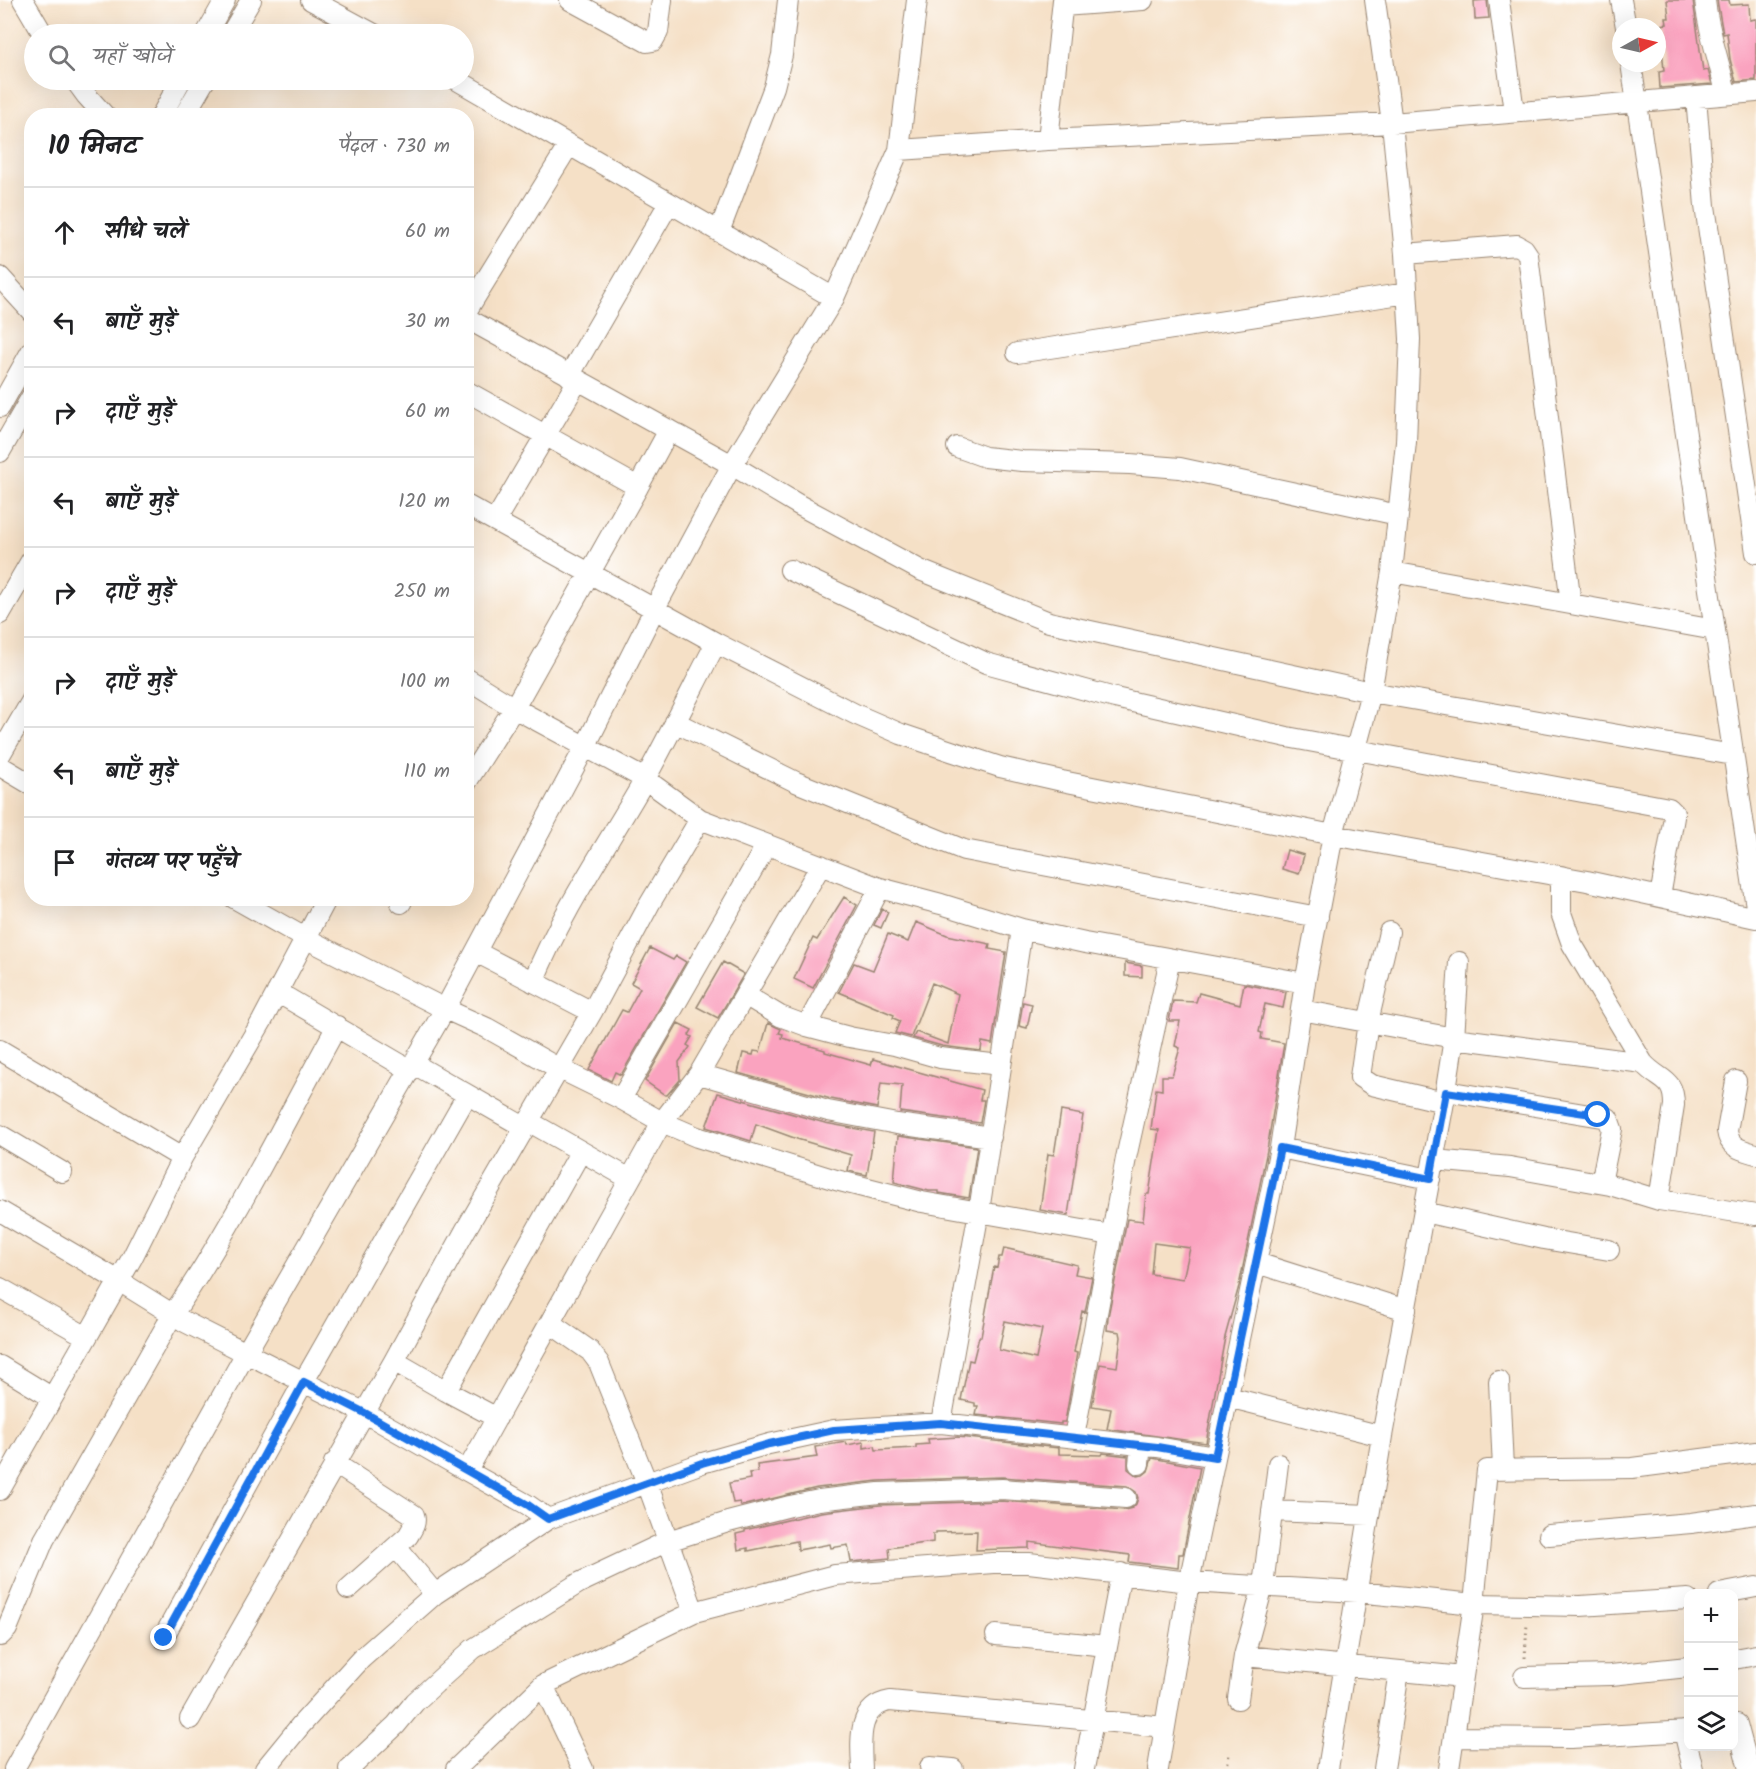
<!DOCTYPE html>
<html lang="hi">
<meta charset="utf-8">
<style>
body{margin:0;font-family:Kalam,"Playpen Sans Deva",sans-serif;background:#f6f6f6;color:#202124}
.controls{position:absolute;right:18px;bottom:18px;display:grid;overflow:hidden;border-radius:12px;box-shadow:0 6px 24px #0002}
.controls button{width:54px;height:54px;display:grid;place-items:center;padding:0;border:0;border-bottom:2px solid #e0e0e0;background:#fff;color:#202124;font:30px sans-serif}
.compass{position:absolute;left:1612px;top:18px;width:54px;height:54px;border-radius:50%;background:#fff;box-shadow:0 6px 24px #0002;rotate:82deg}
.stop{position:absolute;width:18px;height:18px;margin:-14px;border:4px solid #1a73e8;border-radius:50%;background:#fff}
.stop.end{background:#1a73e8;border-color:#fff;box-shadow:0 2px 6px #0008}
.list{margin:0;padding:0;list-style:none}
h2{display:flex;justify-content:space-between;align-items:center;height:78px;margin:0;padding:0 24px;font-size:26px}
h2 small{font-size:20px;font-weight:400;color:#757577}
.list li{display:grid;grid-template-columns:39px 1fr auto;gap:18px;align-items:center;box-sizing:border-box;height:90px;padding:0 24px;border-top:2px solid #e0e0e0}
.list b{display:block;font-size:22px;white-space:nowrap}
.list em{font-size:20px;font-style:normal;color:#757577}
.icon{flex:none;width:33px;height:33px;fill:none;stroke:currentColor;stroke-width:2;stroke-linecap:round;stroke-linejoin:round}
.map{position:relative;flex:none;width:1756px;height:1769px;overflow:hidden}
.search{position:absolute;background:#fff;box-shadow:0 6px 24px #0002;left:24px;top:24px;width:450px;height:66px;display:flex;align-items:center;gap:15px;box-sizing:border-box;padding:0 21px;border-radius:33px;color:#757577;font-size:22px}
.panel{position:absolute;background:#fff;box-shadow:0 6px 24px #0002;left:24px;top:108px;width:450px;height:798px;border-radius:24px}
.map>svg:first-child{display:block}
.building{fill:#faa3bf;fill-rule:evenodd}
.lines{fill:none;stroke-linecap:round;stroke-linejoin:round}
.minor-casing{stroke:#988572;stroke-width:22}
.path{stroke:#988572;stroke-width:3;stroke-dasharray:1.5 4.5;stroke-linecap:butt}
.minor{stroke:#fff;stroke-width:20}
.route{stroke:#1a73e8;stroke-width:8}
</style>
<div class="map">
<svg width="1756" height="1769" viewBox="0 0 1756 1769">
<rect width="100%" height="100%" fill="#fff"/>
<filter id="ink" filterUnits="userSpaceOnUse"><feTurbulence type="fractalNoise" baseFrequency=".0167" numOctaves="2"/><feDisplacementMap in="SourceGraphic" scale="12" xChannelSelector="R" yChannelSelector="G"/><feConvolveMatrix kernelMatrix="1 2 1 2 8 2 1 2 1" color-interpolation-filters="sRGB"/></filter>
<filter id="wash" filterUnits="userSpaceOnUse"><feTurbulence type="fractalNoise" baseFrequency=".008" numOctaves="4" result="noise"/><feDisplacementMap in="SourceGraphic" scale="24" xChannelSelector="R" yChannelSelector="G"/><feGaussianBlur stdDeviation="1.35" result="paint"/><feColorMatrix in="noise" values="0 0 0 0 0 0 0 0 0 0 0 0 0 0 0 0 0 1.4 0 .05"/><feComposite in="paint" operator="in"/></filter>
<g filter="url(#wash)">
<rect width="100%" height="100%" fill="#f5e0c6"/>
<g id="blocks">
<path class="building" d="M1487,0L1489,18L1475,19L1474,1Z
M1667,0H1693L1703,71L1708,70L1712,84L1660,88L1659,72L1664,71L1660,25L1667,24L1666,18H1669Z
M1717,0H1729L1730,5L1749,4L1750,20L1756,19V80L1736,82L1730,59L1727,33L1723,34Z
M1287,850L1304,855L1299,874L1282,869Z
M844,897L857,905L813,988L794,979L813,938L817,940Z
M882,909L888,912L881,928L874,925Z
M916,922L947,935L990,944L989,949L1006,952L992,1044L982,1042L981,1051L942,1046L913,1038L916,1032L948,1044L958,994L932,983L911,1037L895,1033L900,1021L893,1018L894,1015L839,992L854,963L873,970L888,934L908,942Z
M650,948L673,960L676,956L686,962L621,1075L615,1072L611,1081L589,1070L622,1010L627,1012L640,988L631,983Z
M723,962L744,974L718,1018L697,1007Z
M1125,963L1142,966V977L1125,976Z
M1244,984L1286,992L1283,1008L1265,1004L1259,1032L1262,1033L1261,1039L1284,1043L1267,1150L1239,1286L1225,1337L1206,1443L1107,1429L1111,1409L1092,1406L1100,1364L1117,1367L1121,1337L1120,1332L1107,1330L1108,1317L1127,1219L1143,1221L1146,1194H1149L1159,1130L1151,1129L1156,1089L1162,1090V1076H1172L1180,1048L1175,1046L1180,1021H1169L1173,1001L1196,1002L1199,993L1240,1004ZM1154,1243L1190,1248L1183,1279L1151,1274Z
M1023,1002L1032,1004L1027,1028L1019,1026Z
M678,1023L692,1030L689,1035L692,1037L687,1045L690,1047L679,1062L680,1080L667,1095H665L645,1081Z
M768,1023L781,1029L779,1033L783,1034L782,1038L825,1050V1052L871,1065L873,1059L982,1090L980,1100H984L980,1123L900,1112L902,1085L881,1083L877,1108L831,1099L738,1073L743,1053L753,1055L754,1051L760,1052Z
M718,1093L825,1123L874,1132L867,1175L848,1171L851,1155L797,1139L756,1124L751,1141L706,1127Z
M1061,1111L1083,1115L1068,1215L1040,1210L1048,1154L1054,1155Z
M898,1136L977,1147L969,1198L939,1193V1191H929L894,1182Z
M1004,1248L1077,1265L1075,1274L1092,1277L1085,1312L1082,1311L1074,1352L1077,1353L1065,1422H1061V1424L976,1415L978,1406H975V1403L961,1400L969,1360L973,1361L979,1337H981L994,1267L997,1268L999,1257H1002ZM1005,1321L1042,1329L1036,1359L999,1350Z
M958,1437L1059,1448V1454L1102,1455L1103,1453L1128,1456V1469L1137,1476L1143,1475L1148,1471L1152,1458L1200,1467L1183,1554H1179L1178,1568L1129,1562L1130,1555L1029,1542V1548L976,1550L977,1531L936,1532V1534H933V1542L889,1548L890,1558L881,1559L851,1562L848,1545L831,1548L830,1544L798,1550L797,1541L748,1551V1548L738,1550L736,1534L745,1532V1530L821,1512L880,1505L1002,1501L1125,1510L1132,1508L1136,1504L1138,1498L1136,1492L1127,1486L1002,1477L878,1481L817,1488L741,1506L740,1502L733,1503L729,1483L750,1479L749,1473L758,1472L757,1465L817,1457L815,1447L846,1442L847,1445L864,1442V1448L875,1446L876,1450L916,1448V1445L929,1444L928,1439Z"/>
</g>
</g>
<g filter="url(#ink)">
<use href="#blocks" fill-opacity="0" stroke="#988572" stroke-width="1.5"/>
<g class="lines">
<defs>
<path id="minor" d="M23,0L43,34
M311,0L374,34
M570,0L647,42L653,41L658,32L662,0
M1499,0L1514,112
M1621,0L1626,27
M1705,0C1708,32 1720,62 1726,94
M1063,6L1143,0
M206,34L225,0
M231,34L251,0
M1631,63L1756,907
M75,80L86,95L105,116
M457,80L834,298
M1696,97L1705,206L1756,553
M161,116L181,80
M184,116L205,80
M1048,140L1063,0
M899,150L1048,140L1392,123L1756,92
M719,232L774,87L782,55L788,0
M1405,254L1517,245L1524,249L1528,255L1571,604
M0,277L32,312
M466,312L569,145
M466,318L732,465L799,505L920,570L1049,622L1371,692L1733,755
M1017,353L1407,293
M569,376L669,203
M466,391L638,487L669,430
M0,407L32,350
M957,447L985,457L1022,461L1130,464L1180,468L1398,515
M0,452L32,396
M466,505L716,643L855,714L901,734L951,751L1000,767L1062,781L1333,835L1587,881L1756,918
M495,521L578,380
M790,570L986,663L1115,698L1287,737L1669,808L1674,813V817L1660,897
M1392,572L1715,630
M0,614L32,559
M466,678L514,708L645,779L700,819L880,888L941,904L1022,929L1085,943L1305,983
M675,722L796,782L964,850L1318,917
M0,755L32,700
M0,766L32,785
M466,783L514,708L638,487
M1561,876V913L1572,944L1643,1063C1660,1082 1674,1077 1674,1105L1659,1200
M234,898L305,938L445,1009L487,1028L558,1068L621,1099L662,1122L697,1137L836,1180L922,1202L1111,1235
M401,903L403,898
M1389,932L1368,1022L1360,1077L1372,1085L1444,1102
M476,952L592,1012
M1459,962L1454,1038L1643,1063
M533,982C562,911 606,847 644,781C669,736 692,689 716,643
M277,992L410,1070
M745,995L780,1016L807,1026L849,1037L894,1045L940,1058L1000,1065
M1301,1010L1454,1038L1444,1102L1382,1436L1328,1769
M807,1026L880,888
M0,1050L182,1158
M414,1064L524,1127
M699,1074L828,1111L897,1124L991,1137
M1736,1081L1727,1131C1729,1148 1742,1150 1756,1154
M1446,1091L1608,1118L1612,1129L1601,1183
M621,1099L766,846
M528,1121L630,1179
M0,1135L62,1172
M1280,1148L1430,1179
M1434,1160L1510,1167L1610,1185L1659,1200L1756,1215
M0,1211L119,1281L185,1322L363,1412L467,1471
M1424,1212L1544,1239L1609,1250
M1257,1263L1406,1310
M0,1288L87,1337
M550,1323L590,1351L599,1363L647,1483L694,1612
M394,1361L446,1391
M0,1366L51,1397
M1499,1381L1503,1469
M1228,1397L1382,1436
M497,1418L446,1391L581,1151
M941,1423L979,1211L1022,929
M1074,1437L1126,1158L1170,959
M334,1463L414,1515C417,1523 412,1529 408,1536L348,1589
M1139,1464L1141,1445
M0,1490L132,1258L182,1158L262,1021L327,898
M1272,1511L1369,1515
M548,1519L528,1505L467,1471L662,1122L699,1074L821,865
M1549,1535L1691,1523L1756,1514
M396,1547L435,1594
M1719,1594L1756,1587
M996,1635L1107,1646
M0,1636L7,1629L44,1540L173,1314C235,1223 284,1122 337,1026
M163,1638L304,1381L467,1095
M1244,1656L1463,1677
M1734,1659L1756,1655
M1524,1677L1611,1675L1688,1667
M543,1685L583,1769
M1238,1699L1244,1656L1263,1586L1278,1464
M190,1719L394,1361L465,1231L592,1012L649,905L700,819
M1737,1724L1749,1769
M1684,1731L1693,1769
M1454,1737L1571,1738L1688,1731
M930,1767L953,1769
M14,1769L246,1353L445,1009L585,747L655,608L732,465L834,298L899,150L917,0
M265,1769L300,1726L361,1659L435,1594L548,1519L702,1463L769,1444L834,1430L941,1423L1157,1447L1215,1457
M349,1769L396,1725L415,1702L473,1649L579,1583L668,1541L728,1522L790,1506L819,1500L879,1493L1002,1489L1126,1498
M456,1769L543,1685L694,1612L835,1575L993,1563H1029L1189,1582L1357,1592L1474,1604L1580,1606L1688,1599
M862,1769C861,1742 856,1707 890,1701L1165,1727
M1084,1769L1121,1573
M1158,1769L1189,1582L1280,1148L1305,983L1333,835L1371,692L1392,572L1406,442L1410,339L1405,254L1392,123L1375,0
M1384,1769L1399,1671
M1449,1769L1474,1604L1487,1470L1632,1468L1756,1452"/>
</defs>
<use href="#minor" class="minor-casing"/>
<path class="path" d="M1525,1658L1527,1623
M1227,1769L1229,1755"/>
<use href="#minor" class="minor"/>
</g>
</g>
<g class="lines" filter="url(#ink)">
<path class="route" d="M164,1638L304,1382L363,1412L528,1505L548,1519L702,1463L769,1444L834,1430L941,1423L1157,1447L1215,1457L1280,1148L1430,1179L1446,1092L1598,1115"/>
</g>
</svg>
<div class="controls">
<button>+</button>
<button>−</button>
<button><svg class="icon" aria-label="layers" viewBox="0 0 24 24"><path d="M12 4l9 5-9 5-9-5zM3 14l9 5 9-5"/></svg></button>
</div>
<svg class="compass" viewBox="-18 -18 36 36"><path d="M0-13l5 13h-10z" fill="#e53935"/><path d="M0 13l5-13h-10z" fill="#757577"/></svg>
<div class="stop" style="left:1598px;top:1115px"></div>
<div class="stop end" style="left:164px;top:1638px"></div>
<div class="search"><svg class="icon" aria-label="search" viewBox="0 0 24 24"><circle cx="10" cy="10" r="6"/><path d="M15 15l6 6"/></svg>यहाँ खोजें</div>
<section class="panel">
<h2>10 मिनट<small>पैदल · 730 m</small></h2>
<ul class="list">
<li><svg class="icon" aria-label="ahead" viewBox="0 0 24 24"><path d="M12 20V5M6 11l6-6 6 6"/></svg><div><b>सीधे चलें</b></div><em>60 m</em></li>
<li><svg class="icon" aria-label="left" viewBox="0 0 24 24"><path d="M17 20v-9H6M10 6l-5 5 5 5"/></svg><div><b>बाएँ मुड़ें</b></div><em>30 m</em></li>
<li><svg class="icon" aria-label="right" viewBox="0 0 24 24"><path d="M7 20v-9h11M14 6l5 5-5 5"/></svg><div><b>दाएँ मुड़ें</b></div><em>60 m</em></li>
<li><svg class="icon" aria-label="left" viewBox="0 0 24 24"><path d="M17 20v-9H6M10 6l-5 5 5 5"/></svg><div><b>बाएँ मुड़ें</b></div><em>120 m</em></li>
<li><svg class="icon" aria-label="right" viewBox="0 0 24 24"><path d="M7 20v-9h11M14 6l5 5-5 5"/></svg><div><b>दाएँ मुड़ें</b></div><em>250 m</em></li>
<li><svg class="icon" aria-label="right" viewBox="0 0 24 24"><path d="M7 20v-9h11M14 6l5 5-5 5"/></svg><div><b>दाएँ मुड़ें</b></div><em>100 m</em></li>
<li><svg class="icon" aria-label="left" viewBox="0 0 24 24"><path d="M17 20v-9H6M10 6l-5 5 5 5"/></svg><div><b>बाएँ मुड़ें</b></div><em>110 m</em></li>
<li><svg class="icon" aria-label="arrive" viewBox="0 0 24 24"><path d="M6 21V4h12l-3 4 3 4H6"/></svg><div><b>गंतव्य पर पहुँचे</b></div></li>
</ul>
</section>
</div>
